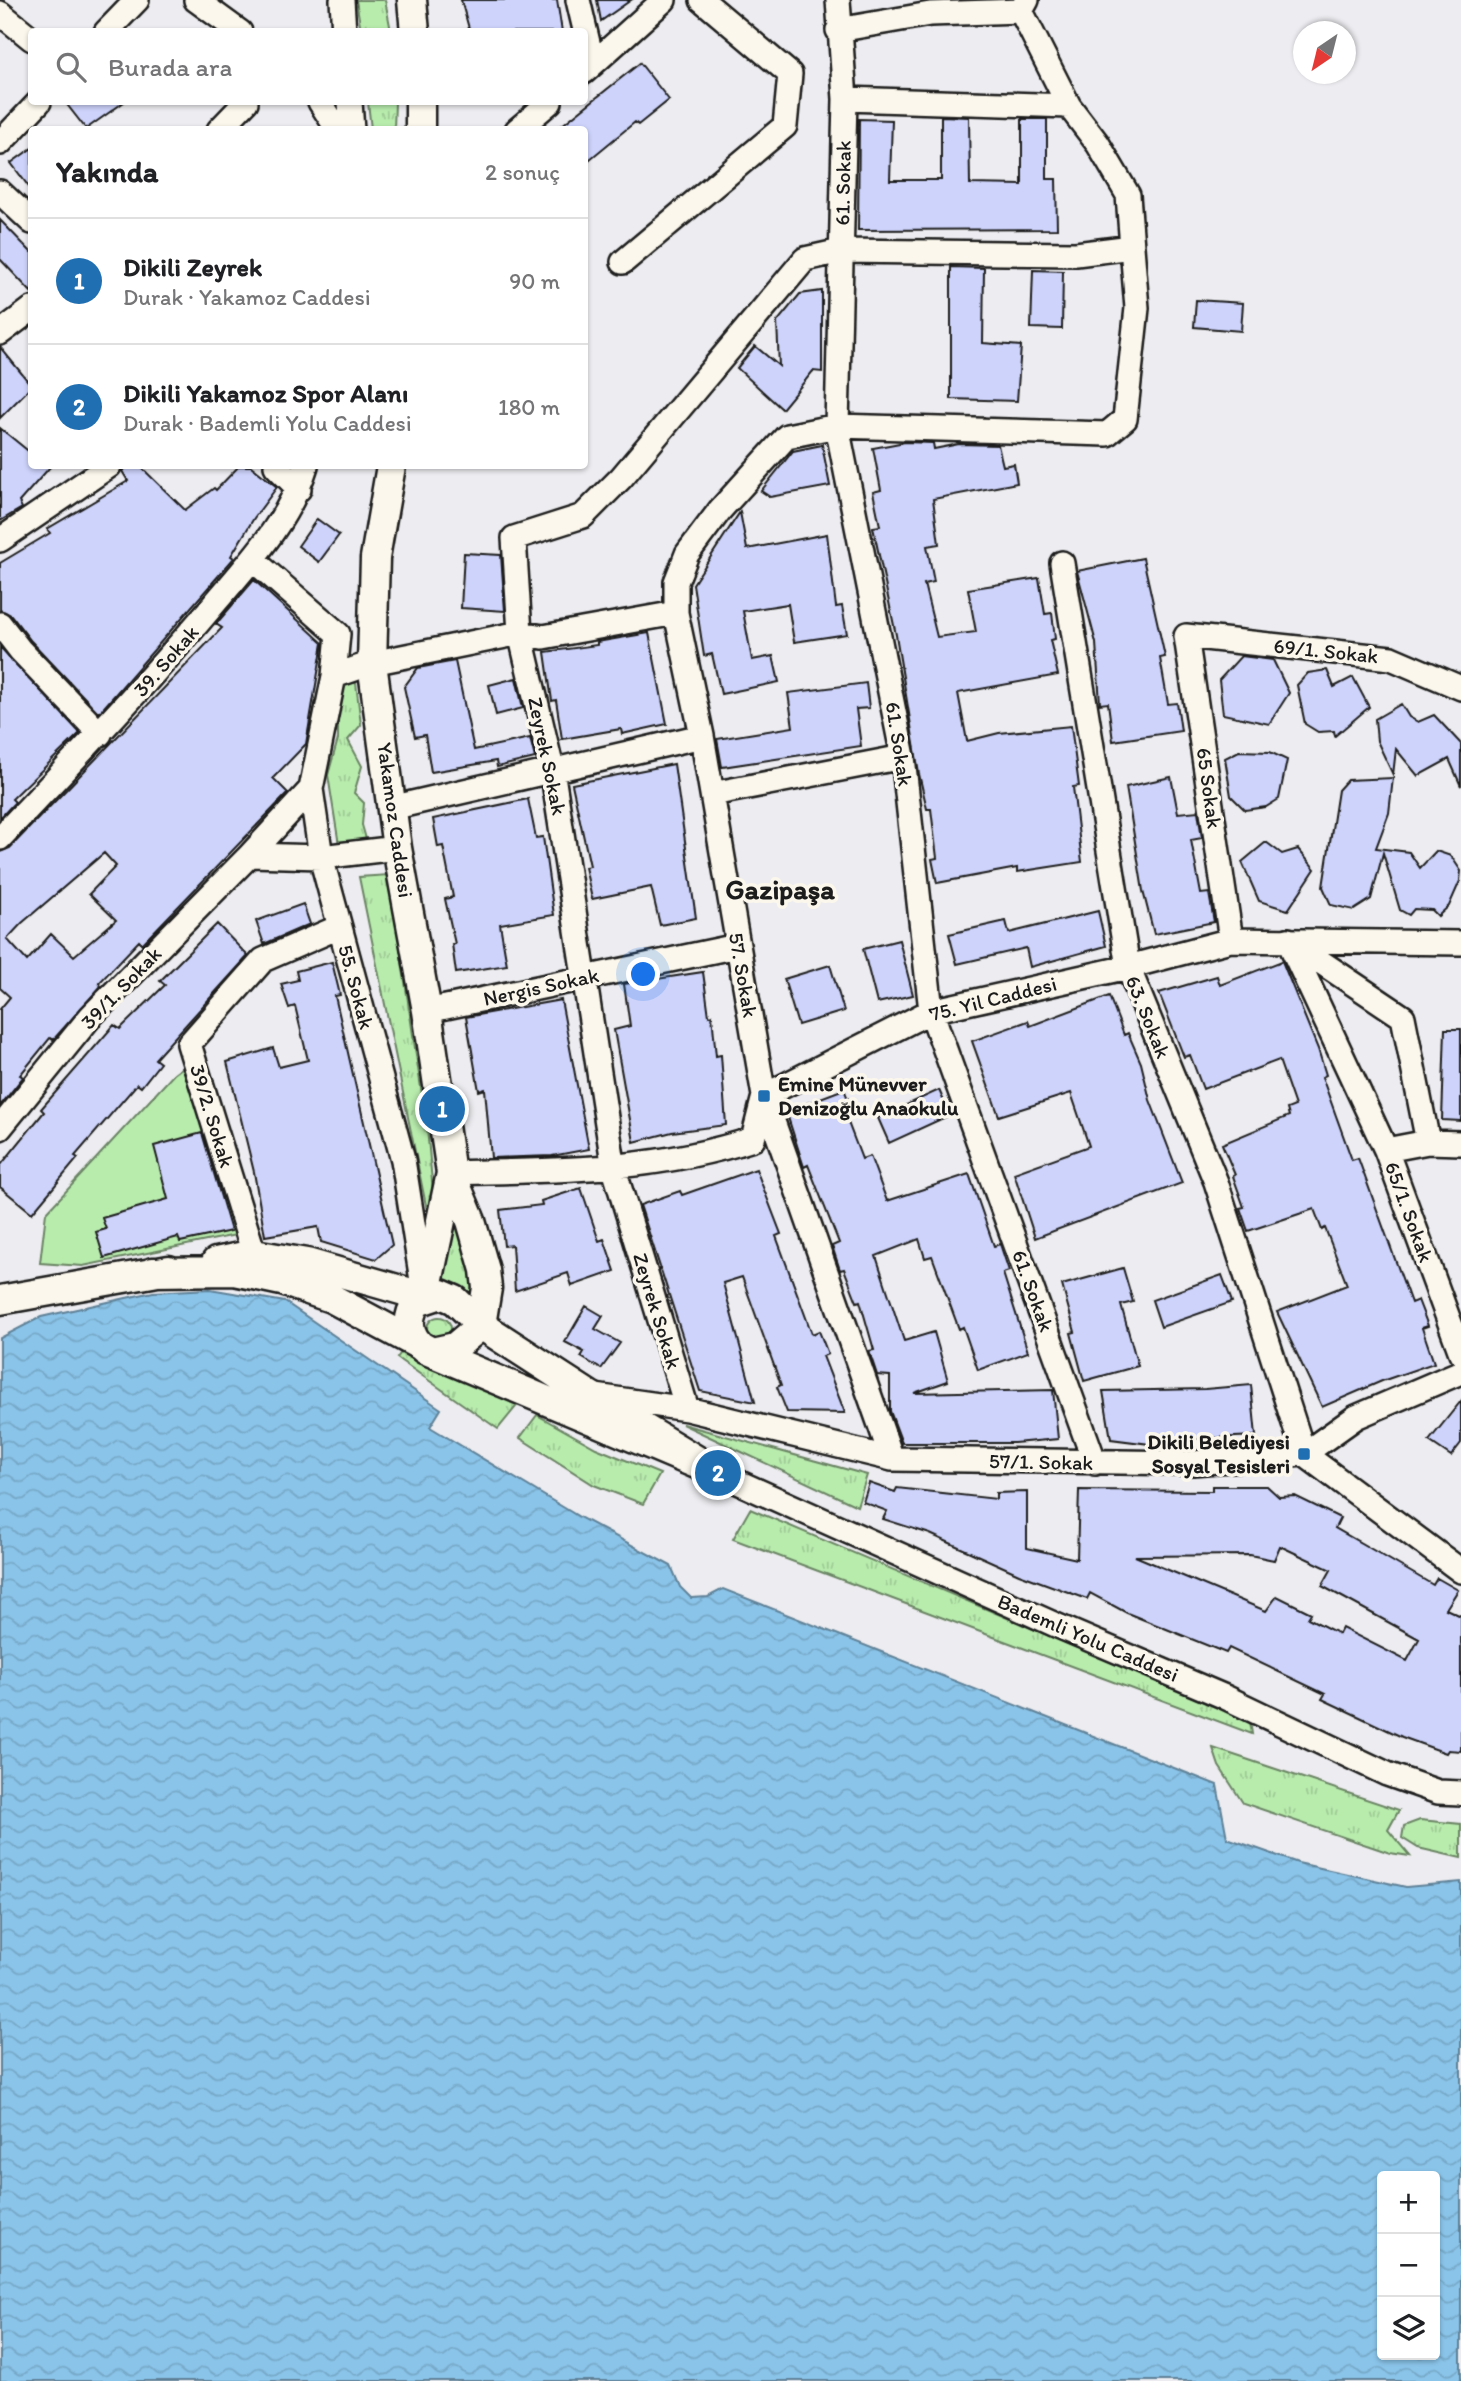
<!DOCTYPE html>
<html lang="tr">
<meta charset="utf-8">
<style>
body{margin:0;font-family:Itim,sans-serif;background:#f6f6f6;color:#202124}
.controls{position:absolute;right:21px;bottom:21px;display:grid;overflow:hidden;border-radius:7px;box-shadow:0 2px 5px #0004}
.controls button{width:63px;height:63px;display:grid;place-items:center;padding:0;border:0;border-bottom:2px solid #e0e0e0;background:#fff;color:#202124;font:35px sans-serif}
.compass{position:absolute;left:1293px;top:21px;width:63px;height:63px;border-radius:50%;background:#fff;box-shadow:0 2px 5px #0004;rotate:215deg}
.you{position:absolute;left:644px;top:975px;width:24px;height:24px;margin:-18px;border:5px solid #fff;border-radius:50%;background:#1a73e8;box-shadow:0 0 0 10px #1a73e833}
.badge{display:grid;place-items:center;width:46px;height:46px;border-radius:50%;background:#1f6fb2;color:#fff;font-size:23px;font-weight:700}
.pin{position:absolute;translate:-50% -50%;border:4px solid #fff;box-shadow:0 2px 7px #0006}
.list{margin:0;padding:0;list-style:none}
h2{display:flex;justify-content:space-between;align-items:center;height:91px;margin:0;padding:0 28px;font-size:30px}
h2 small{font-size:23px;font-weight:400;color:#757577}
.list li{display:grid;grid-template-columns:46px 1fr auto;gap:21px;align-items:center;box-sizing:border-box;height:126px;padding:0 28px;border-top:2px solid #e0e0e0}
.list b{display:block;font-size:26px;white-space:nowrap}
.list p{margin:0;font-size:23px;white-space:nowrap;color:#757577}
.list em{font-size:23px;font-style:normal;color:#757577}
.icon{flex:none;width:38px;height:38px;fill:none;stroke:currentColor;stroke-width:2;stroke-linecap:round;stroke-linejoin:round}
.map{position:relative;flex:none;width:1461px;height:2381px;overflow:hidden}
.search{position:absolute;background:#fff;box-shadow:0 2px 5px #0004;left:28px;top:28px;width:560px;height:77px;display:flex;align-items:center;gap:18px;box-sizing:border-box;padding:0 24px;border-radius:7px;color:#757577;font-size:26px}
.panel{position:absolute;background:#fff;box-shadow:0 2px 5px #0004;left:28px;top:126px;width:560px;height:343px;border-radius:7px}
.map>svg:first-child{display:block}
.grass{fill:url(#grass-tufts);stroke:#6a8464;stroke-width:2}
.park{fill:#b8ecad;stroke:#6a8464;stroke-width:2}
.water{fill:url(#water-waves);stroke:#5e8197;stroke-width:2;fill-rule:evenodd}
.building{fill:#cdd3fb;stroke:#1c1c1c;stroke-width:2;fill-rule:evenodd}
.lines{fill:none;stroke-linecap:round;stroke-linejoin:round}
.minor-casing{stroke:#1c1c1c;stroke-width:28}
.major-casing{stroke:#1c1c1c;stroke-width:33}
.minor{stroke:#fbf7ec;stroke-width:23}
.major{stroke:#fbf7ec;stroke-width:28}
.poi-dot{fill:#1f6fb2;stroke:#fbf7ec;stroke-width:2.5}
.labels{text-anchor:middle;stroke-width:7;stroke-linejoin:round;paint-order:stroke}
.street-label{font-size:21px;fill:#1c1c1c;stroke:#fbf7ec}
.poi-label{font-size:21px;font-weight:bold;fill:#1c1c1c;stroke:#fbf7ec;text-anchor:start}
.district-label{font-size:28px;font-weight:bold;fill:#1c1c1c;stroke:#fbf7ec}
</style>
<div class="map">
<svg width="1461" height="2381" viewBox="0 0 1461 2381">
<defs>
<pattern id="grass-tufts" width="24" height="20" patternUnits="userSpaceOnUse" patternTransform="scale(1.75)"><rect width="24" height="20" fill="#b8ecad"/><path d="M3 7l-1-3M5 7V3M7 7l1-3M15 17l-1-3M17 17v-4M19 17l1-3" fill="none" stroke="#9eca94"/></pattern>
<pattern id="water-waves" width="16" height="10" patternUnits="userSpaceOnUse" patternTransform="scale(1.75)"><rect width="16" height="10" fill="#8ac4e9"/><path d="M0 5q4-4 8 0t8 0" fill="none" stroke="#76a8c7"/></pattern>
</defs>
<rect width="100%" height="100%" fill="#edecf0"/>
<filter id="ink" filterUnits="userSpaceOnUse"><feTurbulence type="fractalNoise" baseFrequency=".0143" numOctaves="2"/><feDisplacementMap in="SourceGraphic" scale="14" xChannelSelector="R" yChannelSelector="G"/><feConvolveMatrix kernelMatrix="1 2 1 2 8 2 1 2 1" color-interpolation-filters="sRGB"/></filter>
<g filter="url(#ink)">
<path class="grass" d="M356,0H385L391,31H361Z
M368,102H395L394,129H371Z
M338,683H356L361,725L348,740L362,766L354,793L364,803L362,825L366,839L339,845L328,775L338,739Z
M389,875L427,1128L436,1225H430L359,877Z
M454,1203L477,1283L468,1300L436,1285Z
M427 1329a12 12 0 1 1 24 0a12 12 0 1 1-24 0Z
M405,1347L519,1403L498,1429L397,1358Z
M537,1415L596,1448L660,1474L643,1504L594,1485L520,1438Z
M682,1424L867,1475L857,1506Z
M750,1509L1250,1721L1252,1734L733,1539Z
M1213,1748L1399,1810L1388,1830L1410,1856L1390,1853L1243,1803L1219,1766Z
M1420,1820L1461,1824V1858L1418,1848L1402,1838L1404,1826Z"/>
<path class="park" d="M190,1062L236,1235L83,1266L40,1263L46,1213L174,1074Z"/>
<path class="water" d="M210,1289L285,1302L441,1409L430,1427L581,1518L671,1566L680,1587L691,1598L708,1597L723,1589L1217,1785L1227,1838L1298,1863L1406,1887L1461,1882V2381H0V1338L41,1317L153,1292ZM1382,2176H1435V2355H1382Z"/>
<path class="building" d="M461,0H557L562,32H470Z
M597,0H631L601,21Z
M640,63L669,100L638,125L635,122L584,164V130H556Z
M65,102H124L86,129Z
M941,116L969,117L970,184L1022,185V119H1047V179H1056L1057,229L858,230L859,119L892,120L890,180H941Z
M32,148V191L11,163Z
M0,220L32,253V293L0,259Z
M951,267L984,268L983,343L1021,346L1017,401L951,399Z
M1033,270L1063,271L1062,329L1031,328Z
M822,291V372L813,371L782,409L737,368L755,346L779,366L777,322L800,294Z
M1196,300L1243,303L1241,331L1194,327Z
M0,347L32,386L0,418Z
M0,428L32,454V466H51L19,502L22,508L0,521Z
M905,442L933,443L934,449L959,444L998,445L1003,466L1014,464L1017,483L933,499L939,544L927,546L934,582L924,584L937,637L976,632L968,589L1039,578L1045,614L1052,613L1055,639L1050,640L1058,675L958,693L967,741L999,733L1071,726L1079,786L1073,787L1082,862L1017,872V868L937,883L932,859L937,858L931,809H927L919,774L896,635L873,527L880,526L873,492L881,490L873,448Z
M822,445L830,486L770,497L761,491L793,451Z
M129,466H140L185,510L214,488L216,490L239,466H251L277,487L254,518L231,556L234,558L99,713L31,641L11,615L0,610V563L50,533L47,529L128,481L122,471Z
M740,512L747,549L827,534L836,607L842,606L847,634L794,642L788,604L743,611L752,660L773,656L779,682L721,694L712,654L704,656L693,584Z
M317,519L339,535L319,562L298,546Z
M464,553L501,555L505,611L461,608Z
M1143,558L1165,657L1160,658L1168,704L1177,703L1181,731L1113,741L1108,703L1100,704L1096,643L1077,571Z
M254,580L323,643L306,744L273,778L288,793L142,944L139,941L99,983L101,986L53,1040L50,1038L20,1075L23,1077L0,1106V1009L10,997L0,988V852L10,848L222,628L216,624ZM104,853L116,866L89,894L116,920L74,956L51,934L27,961L7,939L22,923Z
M649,633L667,724L622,734L621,729L562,739L556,700L552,701L545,652L597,645V642Z
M0,647L80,733L12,799L15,802L0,818Z
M1241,656L1273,660L1289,693L1269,724L1223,714L1219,680Z
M455,661L474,750L530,738L535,758L497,767L496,761L431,772L425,735L415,737L404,687L418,668Z
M1327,670L1334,687L1353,677L1369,707L1335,736L1334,731L1318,732L1305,724L1297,685L1308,673Z
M516,678L523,708L496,715L489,685Z
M866,683L869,708L856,709L861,746L722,767L717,739L793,727L788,693Z
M1401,704L1409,717L1418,722L1434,715L1461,744V786L1449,759L1418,776L1396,749L1393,775L1377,741L1375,719Z
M1239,751L1270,752L1287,760L1279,799L1266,807L1245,810L1231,796L1225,758Z
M674,764L696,918L660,925L651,887L592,899L585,867L590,866L572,784Z
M1171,777L1178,813L1198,811L1202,838L1191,840L1201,894L1209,893L1214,922L1154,934L1143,891L1126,787Z
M1393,778L1389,813L1376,848L1409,852L1420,868L1436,851L1451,856L1461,871L1460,881L1449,906L1438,916L1432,910L1414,909L1409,915L1400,910L1383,853L1371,899L1354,910L1331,905L1323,887L1338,790L1347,780Z
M528,799L536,838L543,837L554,915L500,924L507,965L456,973L452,944H455L445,899L453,897L443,846L438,847L433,819Z
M1266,842L1282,854L1298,849L1315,869L1288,910L1259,901L1242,862Z
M303,904L310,924L264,944L256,921Z
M1098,911L1106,946L1030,967L1026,948L957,964L949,934L1006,921L1009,933Z
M217,924L248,956L155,1059L160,1063L141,1087L137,1084L75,1156L78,1158L32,1213L0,1187V1166L44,1112L41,1109L114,1025L120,1029L165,985L160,981Z
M899,940L913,995L877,1003L863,949Z
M1282,961L1318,1049L1326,1075L1322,1077L1352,1160L1358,1158L1411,1303L1418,1300L1428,1326L1422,1328L1434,1363L1382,1381L1322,1407L1277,1312L1347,1285L1325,1228L1322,1230L1314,1209L1248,1231L1240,1208L1244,1207L1233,1176L1235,1175L1222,1144L1289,1116L1287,1109L1295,1106L1279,1060L1203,1089L1190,1055L1184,1057L1159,993L1217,976L1220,985Z
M332,962L340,995L335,996L392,1245L376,1259L321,1242L318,1227L265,1236L254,1172L227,1062L273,1048L279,1067L308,1060L295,1006L289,1008L281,984L298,980L296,971Z
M830,965L844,1011L798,1025L784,979Z
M703,972L709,1016L712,1015L716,1056L721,1055L726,1125L672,1132L634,1142L614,1030L630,1026L624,984Z
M1109,996L1124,1035L1128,1033L1141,1063L1150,1100L1182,1183L1035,1238L1014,1173L1089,1146L1071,1093L999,1116L972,1041L1028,1021L1030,1026Z
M561,1000L589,1149L552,1156L491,1158L485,1089L479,1091L466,1017Z
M1445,1029H1461V1121L1442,1120Z
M844,1089L852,1109L844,1112L862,1159L870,1156L887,1201L969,1174L994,1246L1000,1244L1009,1271L1003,1273L1028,1352L978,1370L963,1327L959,1329L932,1256L925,1258L919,1239L876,1256L904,1341L934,1332L948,1381L914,1393L1053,1390L1058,1439L1014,1443H902L890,1411V1376L877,1375L869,1351L874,1350L860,1301L857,1302L844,1269L840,1270L832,1246L839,1243L808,1165L804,1167L786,1111Z
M939,1090L950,1115L889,1143L878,1118Z
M202,1133L231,1231L180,1242L178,1237L104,1258L96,1232L106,1229L102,1218L168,1199L154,1146Z
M756,1169L781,1234L776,1236L812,1334L819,1331L828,1354L823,1356L845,1413L787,1412L777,1387L781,1385L742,1277L723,1283L755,1402L700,1391L640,1205L680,1191L682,1195Z
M581,1188L599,1241L604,1239L615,1271L572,1286L568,1273L515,1291L512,1245L504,1246L500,1210L542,1205L541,1201Z
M1123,1268L1133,1302L1121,1305L1138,1366L1084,1381L1071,1333L1075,1332L1062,1285Z
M1222,1275L1232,1302L1161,1327L1152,1300Z
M586,1306L603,1316L595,1329L620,1343L601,1369L581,1357L584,1352L565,1342Z
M1251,1385L1256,1436L1150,1441V1444L1111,1439L1103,1391L1205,1389Z
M1461,1401V1443L1451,1456L1429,1441Z
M869,1483L895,1492L897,1488L996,1499V1493L1027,1492V1548L1077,1559L1079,1490L1212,1491V1486H1267L1279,1497L1295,1496L1340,1518L1335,1528L1373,1550L1433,1585L1437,1578L1458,1590L1446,1609L1461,1616V1751L1448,1750L1446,1753L1402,1737L1322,1699L1325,1694L1229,1648L1226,1653L1127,1613L1090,1593L1087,1599L1019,1574L930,1534L883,1519L887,1511L863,1502ZM1280,1546L1331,1570L1322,1586L1419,1639L1407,1661L1342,1628L1339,1634L1308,1618L1311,1613L1277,1596L1266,1611L1135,1556L1250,1555L1274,1560Z"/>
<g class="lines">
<defs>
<path id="minor" d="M196,0L240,32
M342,0L344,32
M578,0L593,64
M838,0L845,99L837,426L903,757L931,1011L1095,1463
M1021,11L1069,106
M0,13L32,39
M838,30L930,14L1021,11L1027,0
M106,32L137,0
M584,72L664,0
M845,99L1069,106L1098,144L1128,195L1132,247
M320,102L338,130
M350,102L352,130
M219,130L246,102
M517,130L550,102
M0,143L39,102
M0,192L32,222
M623,262L785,126L790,74L702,0
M0,333L32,309
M276,466L299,489
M0,540L109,466
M252,559L338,634L334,676L372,663L520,633L543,637L676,613
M1062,563L1128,967L1216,1182L1304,1454
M0,624L20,650L100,734
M334,676L311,789L321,857L403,1160L423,1287
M712,794L903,757
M391,808L702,736
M0,838C71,763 142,689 209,610C246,566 289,522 306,466
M250,855L311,789
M1231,940L1186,636L1391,658L1461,688
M1288,940L1386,1150L1461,1353
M1288,940L1403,1017L1428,1142
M427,1011L737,946
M0,1128L91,1016L250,855L321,857L397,848
M1386,1150L1428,1142L1461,1143
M451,1173C555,1170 652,1172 753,1139L764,1096L931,1011L1128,967L1231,940L1461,943
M254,1254L189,1044L263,960L339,927
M595,1396L687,1409L892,1459L1193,1463L1304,1454L1461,1571
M687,1409L614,1169L552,769L520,633L514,538L583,516L621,478L805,259L841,251L1076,254L1132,247L1137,308L1125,419L1107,434L837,426L787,436L720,510L687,554L676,582V613L702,736L764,1096L892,1459
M1304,1454L1356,1417L1461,1372
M718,1473L1058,1626L1225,1697L1387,1774L1438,1792L1461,1793"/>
<path id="major" d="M412,0L415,32
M420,130V102
M216,1262L254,1254L307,1263L425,1297
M153,1272L234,1271L282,1281L331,1298L432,1352L455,1347L481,1325L487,1288L485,1270L471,1221L451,1173L427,1011L397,848L372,663L375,558L391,466
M441,1294L455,1300L481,1325L589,1395L718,1473L424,1349C408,1336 405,1319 417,1302Z
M425,1297L451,1173
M0,1300L169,1270"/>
</defs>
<use href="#minor" class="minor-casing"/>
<use href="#major" class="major-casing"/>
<use href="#minor" class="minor"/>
<use href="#major" class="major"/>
</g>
</g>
<g class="poi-dot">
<rect x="757" y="1089" width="14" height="14" rx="3.5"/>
<rect x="1297" y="1447" width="14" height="14" rx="3.5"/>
</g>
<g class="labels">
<g class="street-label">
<text transform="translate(843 183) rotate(-89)" y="7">61. Sokak</text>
<text transform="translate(1326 651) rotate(6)" y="7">69/1. Sokak</text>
<text transform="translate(166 661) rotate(-49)" y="7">39. Sokak</text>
<text transform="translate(899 744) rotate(81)" y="7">61. Sokak</text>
<text transform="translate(547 756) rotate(78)" y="7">Zeyrek Sokak</text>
<text transform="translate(1209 788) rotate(82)" y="7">65 Sokak</text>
<text transform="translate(395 820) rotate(82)" y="7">Yakamoz Caddesi</text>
<text transform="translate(743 975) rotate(80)" y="7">57. Sokak</text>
<text transform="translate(356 987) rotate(75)" y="7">55. Sokak</text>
<text transform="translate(541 987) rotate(-12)" y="7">Nergis Sokak</text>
<text transform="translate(121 988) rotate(-46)" y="7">39/1. Sokak</text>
<text transform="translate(993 999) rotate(-14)" y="7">75. Yil Caddesi</text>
<text transform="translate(1148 1017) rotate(68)" y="7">63. Sokak</text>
<text transform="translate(212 1116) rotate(73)" y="7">39/2. Sokak</text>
<text transform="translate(1409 1212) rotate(70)" y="7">65/1. Sokak</text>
<text transform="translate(1033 1291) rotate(70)" y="7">61. Sokak</text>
<text transform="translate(657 1311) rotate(73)" y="7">Zeyrek Sokak</text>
<text transform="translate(1041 1462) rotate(1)" y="7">57/1. Sokak</text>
<text transform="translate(1088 1638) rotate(23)" y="7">Bademli Yolu Caddesi</text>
</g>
<g class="poi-label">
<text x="778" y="1091">Emine Münevver<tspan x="778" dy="24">Denizoğlu Anaokulu</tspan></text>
<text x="1290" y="1449" text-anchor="end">Dikili Belediyesi<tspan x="1290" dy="24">Sosyal Tesisleri</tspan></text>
</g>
<g class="district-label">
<text x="780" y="899">Gazipaşa</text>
</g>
</g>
</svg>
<div class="controls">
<button>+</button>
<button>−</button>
<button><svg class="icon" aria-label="layers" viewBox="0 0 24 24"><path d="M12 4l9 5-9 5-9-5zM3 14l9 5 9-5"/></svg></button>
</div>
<svg class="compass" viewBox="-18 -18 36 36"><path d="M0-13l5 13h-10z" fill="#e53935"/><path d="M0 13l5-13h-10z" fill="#757577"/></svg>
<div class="you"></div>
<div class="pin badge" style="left:442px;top:1109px">1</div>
<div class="pin badge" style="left:718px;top:1473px">2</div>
<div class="search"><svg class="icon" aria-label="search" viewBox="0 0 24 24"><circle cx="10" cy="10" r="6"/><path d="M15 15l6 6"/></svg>Burada ara</div>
<section class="panel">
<h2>Yakında<small>2 sonuç</small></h2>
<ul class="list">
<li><span class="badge">1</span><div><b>Dikili Zeyrek</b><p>Durak · Yakamoz Caddesi</p></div><em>90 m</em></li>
<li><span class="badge">2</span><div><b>Dikili Yakamoz Spor Alanı</b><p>Durak · Bademli Yolu Caddesi</p></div><em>180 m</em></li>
</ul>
</section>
</div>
